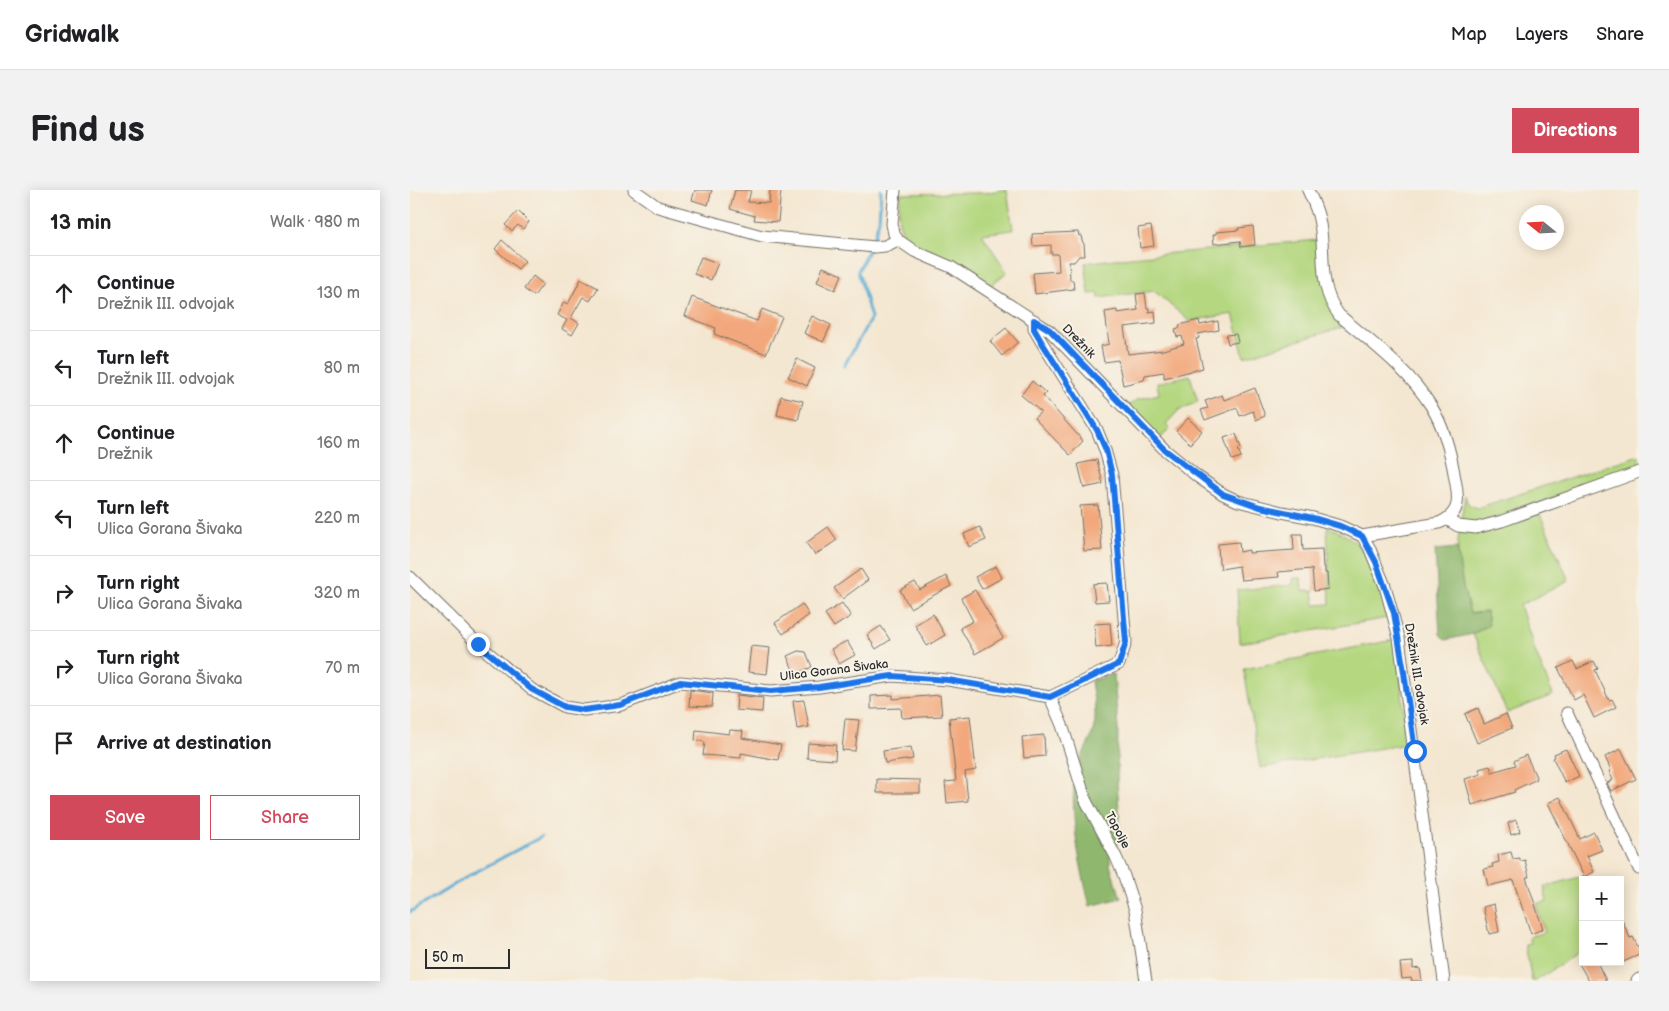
<!DOCTYPE html>
<meta charset="utf-8">
<style>
body{margin:0;font-family:"Balsamiq Sans",sans-serif;background:#f2f2f2;color:#202124}
.controls{position:absolute;right:15px;bottom:15px;display:grid;overflow:hidden;border-radius:0px;box-shadow:0 2px 12px #0003}
.controls button{width:45px;height:45px;display:grid;place-items:center;padding:0;border:0;border-bottom:1px solid #e0e0e0;background:#fff;color:#202124;font:25px sans-serif}
.compass{position:absolute;left:1109px;top:15px;width:45px;height:45px;border-radius:50%;background:#fff;box-shadow:0 2px 12px #0003;rotate:288deg}
.scale{position:absolute;left:15px;bottom:12px;width:85px;box-sizing:border-box;padding-left:5px;border:2px solid #2b2b2b;border-top:0;font-size:14px;line-height:18px;white-space:nowrap;color:#2b2b2b;-webkit-text-stroke:4px #f7f3e8;paint-order:stroke}
.stop{position:absolute;width:15px;height:15px;margin:-11px;border:4px solid #1a73e8;border-radius:50%;background:#fff}
.stop.end{background:#1a73e8;border-color:#fff;box-shadow:0 1px 5px #0008}
.list{margin:0;padding:0;list-style:none}
h2{display:flex;justify-content:space-between;align-items:center;height:65px;margin:0;padding:0 20px;font-size:21px}
h2 small{font-size:16px;font-weight:400;color:#757577}
.list li{display:grid;grid-template-columns:32px 1fr auto;gap:15px;align-items:center;box-sizing:border-box;height:75px;padding:0 20px;border-top:1px solid #e0e0e0}
.list b{display:block;font-size:19px;white-space:nowrap}
.list p{margin:0;font-size:16px;white-space:nowrap;color:#757577}
.list em{font-size:16px;font-style:normal;color:#757577}
.actions{display:flex;gap:10px;padding:15px 20px}
.actions a{flex:1;padding:11px 0;border:1px solid #d1495b;border-radius:0px;text-align:center;font-size:18px;color:#d1495b}
.actions .main{background:#d1495b;color:#fff}
.icon{flex:none;width:28px;height:28px;fill:none;stroke:currentColor;stroke-width:2;stroke-linecap:round;stroke-linejoin:round}
.map{position:relative;flex:none;width:1229px;height:791px;overflow:hidden;border-radius:0px}
header{display:flex;align-items:center;gap:30px;box-sizing:border-box;height:70px;padding:0 25px;background:#fff;border-bottom:1px solid #e0e0e0}
header strong{font-size:24px}
nav{display:flex;gap:28px;margin-inline-start:auto;font-size:18px}
.intro{display:flex;align-items:center;justify-content:space-between;box-sizing:border-box;height:120px;padding:0 30px}
h1{margin:0;font-size:35px}
.button{padding:12px 22px;border-radius:0px;background:#d1495b;color:#fff;font-size:18px;font-weight:700}
main{display:flex;gap:30px;padding:0 30px}
aside{flex:1;background:#fff;border-radius:0px;box-shadow:0 2px 12px #0003}
.map>svg:first-child{display:block}
.green{fill:#b4d77f;stroke:#708155}
.forest{fill:#8fb86e;stroke:#5d724c}
.lines{fill:none;stroke-linecap:round;stroke-linejoin:round}
.stream{stroke:#57acd3;stroke-width:3}
.building{fill:#f2a87b}
.minor-casing{stroke:#716d65;stroke-width:13}
.minor{stroke:#fff;stroke-width:11}
.route{stroke:#1a73e8;stroke-width:6}
.labels{text-anchor:middle;stroke-width:4;stroke-linejoin:round;paint-order:stroke}
.street-label{font-size:12px;fill:#2b2b2b;stroke:#f7f3e8}
</style>
<header>
<strong>Gridwalk</strong>
<nav><a>Map</a><a>Layers</a><a>Share</a></nav>
</header>
<div class="intro"><h1>Find us</h1><a class="button">Directions</a></div>
<main>
<aside>
<h2>13 min<small>Walk · 980 m</small></h2>
<ul class="list">
<li><svg class="icon" aria-label="ahead" viewBox="0 0 24 24"><path d="M12 20V5M6 11l6-6 6 6"/></svg><div><b>Continue</b><p>Drežnik III. odvojak</p></div><em>130 m</em></li>
<li><svg class="icon" aria-label="left" viewBox="0 0 24 24"><path d="M17 20v-9H6M10 6l-5 5 5 5"/></svg><div><b>Turn left</b><p>Drežnik III. odvojak</p></div><em>80 m</em></li>
<li><svg class="icon" aria-label="ahead" viewBox="0 0 24 24"><path d="M12 20V5M6 11l6-6 6 6"/></svg><div><b>Continue</b><p>Drežnik</p></div><em>160 m</em></li>
<li><svg class="icon" aria-label="left" viewBox="0 0 24 24"><path d="M17 20v-9H6M10 6l-5 5 5 5"/></svg><div><b>Turn left</b><p>Ulica Gorana Šivaka</p></div><em>220 m</em></li>
<li><svg class="icon" aria-label="right" viewBox="0 0 24 24"><path d="M7 20v-9h11M14 6l5 5-5 5"/></svg><div><b>Turn right</b><p>Ulica Gorana Šivaka</p></div><em>320 m</em></li>
<li><svg class="icon" aria-label="right" viewBox="0 0 24 24"><path d="M7 20v-9h11M14 6l5 5-5 5"/></svg><div><b>Turn right</b><p>Ulica Gorana Šivaka</p></div><em>70 m</em></li>
<li><svg class="icon" aria-label="arrive" viewBox="0 0 24 24"><path d="M6 21V4h12l-3 4 3 4H6"/></svg><div><b>Arrive at destination</b></div></li>
</ul>
<div class="actions"><a class="main">Save</a><a>Share</a></div>
</aside>
<div class="map">
<svg width="1229" height="791" viewBox="0 0 1229 791">
<rect width="100%" height="100%" fill="#f7f3e8"/>
<filter id="ink" filterUnits="userSpaceOnUse"><feTurbulence type="fractalNoise" baseFrequency=".02" numOctaves="2"/><feDisplacementMap in="SourceGraphic" scale="10" xChannelSelector="R" yChannelSelector="G"/><feConvolveMatrix kernelMatrix="1 2 1 2 8 2 1 2 1" color-interpolation-filters="sRGB"/></filter>
<filter id="wash" filterUnits="userSpaceOnUse"><feTurbulence type="fractalNoise" baseFrequency=".0096" numOctaves="4" result="noise"/><feDisplacementMap in="SourceGraphic" scale="20" xChannelSelector="R" yChannelSelector="G"/><feGaussianBlur stdDeviation="1.12" result="paint"/><feColorMatrix in="noise" values="0 0 0 0 0 0 0 0 0 0 0 0 0 0 0 0 0 1.4 0 .05"/><feComposite in="paint" operator="in"/></filter>
<g filter="url(#wash)">
<rect width="100%" height="100%" fill="#f4e7d1"/>
<path class="green" d="M590,0H597L603,40L572,44L597,82L580,96C572,91 565,86 557,81C541,72 502,57 493,43C486,30 489,18 491,4L574,3Z
M907,50L924,127L933,137L834,167L823,124L779,131L744,101L689,108L688,103L679,104L675,73L720,67Z
M780,185L788,212L769,220L756,234L760,238L750,249L718,216L728,209L749,204L747,193Z
M1229,265V278L1090,327L1064,333L1055,332L1051,330L1055,306L1058,314L1067,318Z
M1129,322L1159,391L1110,415L1125,461L1143,505L1097,523L1063,444L1079,435L1077,422L1060,423C1053,397 1045,369 1049,342L1070,341Z
M917,337C962,351 967,387 978,428L830,453L827,400L883,395V388H891L892,401H903L905,415L920,414Z
M984,450L990,483L997,554L850,578L834,479Z
M1173,686L1174,690H1173V759L1126,791H1122L1115,755L1120,753L1118,747L1135,742L1126,714L1137,711L1134,697Z"/>
<path class="forest" d="M1047,358L1053,396L1060,423L1077,422L1079,435L1063,444L1035,450L1030,444L1025,360Z
M704,484L708,539L707,591L711,647L700,666V675L711,708L680,716C670,676 661,633 664,591C665,573 679,557 683,541C688,525 683,507 681,491Z"/>
<g class="lines">
<path class="stream" d="M462,53L469,30L471,0
M434,176L461,128L448,81L459,59
M0,722L60,685L131,647"/>
</g>
<g id="blocks">
<path class="building" d="M285,0H302L298,15L282,10Z
M325,0H341L338,12L359,13L360,0H371L368,32L344,30L345,26L320,19Z
M108,21L119,32L113,39L108,35L102,41L95,35Z
M741,36L744,56L730,58L728,38Z
M843,36L845,55L831,57L830,51L804,54L803,45L806,44V42L829,40L828,38Z
M668,42L669,46L671,45L672,51L674,54L675,66H669L664,72H659L660,90H663L664,99L625,104L623,83L649,81L648,64H641V55L623,56L622,44Z
M92,50L115,71L108,79L85,59Z
M291,67L308,73L301,90L284,84Z
M413,77L432,85L425,100L407,92Z
M123,86L133,94L124,106L114,99Z
M171,89L188,98L180,111L173,107L161,128L169,133L162,145L152,139L157,130L147,125L154,112L158,114Z
M735,103L737,118H739V122L745,121L746,133L714,137L718,164L753,160L774,154L772,146L767,147L765,139L770,138L769,135L789,130L790,135L808,131L809,140L788,144L789,148L786,149L793,178L754,188V182L735,185L734,190L713,195L708,170L694,172L691,156L699,154L695,122L707,120V123L728,120L726,104Z
M282,107L347,131L352,119L372,127L356,164L304,144L306,138L275,126Z
M402,126L421,135L413,152L394,143Z
M596,138L608,152L592,166L580,151Z
M826,144L828,152L818,154L816,145Z
M387,169L405,178L397,196L378,187Z
M622,191L636,203L633,206L673,251L660,265L624,228L631,222L611,205Z
M845,198L855,226L846,230L843,221L830,226L827,218L795,230L791,220L798,218L795,211L812,205L814,210Z
M371,206L393,211L388,230L367,225Z
M778,228L792,241L780,254L766,241Z
M826,244L831,258L828,259L831,267L822,270L814,248Z
M687,270L693,294L674,298L668,274Z
M688,315L692,360L674,361L670,316Z
M418,337L427,350L405,365L396,353Z
M570,337L576,350L559,357L554,344Z
M883,344H892L893,360L912,359L913,377H915V383H917L918,399L904,401L902,379L868,382L869,387L831,390L829,376L811,379L810,373H809L808,354L829,352L830,362L839,360V363L884,360Z
M586,376L592,388L572,399L565,387Z
M451,379L458,390L432,409L424,398Z
M536,386L541,396L500,418L490,400L505,392L510,400Z
M697,393L699,411L685,412L683,394Z
M565,400L593,448L565,464L550,438L563,431L551,408Z
M432,413L441,426L424,437L415,424Z
M392,414L399,425L373,444L365,433Z
M523,424L535,445L517,456L505,435Z
M700,433L702,456L686,458L684,434Z
M471,436L480,450L466,459L457,445Z
M437,451L445,465L429,474L421,459Z
M341,456L360,458L357,484L338,482Z
M388,461L396,462L402,477L385,484L377,466Z
M1163,471L1167,479L1184,471L1188,479L1185,480L1199,510L1202,509L1206,517L1184,528L1173,505L1164,510L1148,478Z
M280,500L303,503L302,517L279,516Z
M327,505L353,508L352,522L326,520Z
M483,505V509L530,505L532,526L492,528L491,518L461,519V506Z
M394,510L399,537L387,539L383,511Z
M1068,518L1074,534L1096,524L1102,538L1067,553L1055,524Z
M560,526L566,580L555,582L558,611L537,613L535,592L546,591L539,528Z
M435,529L449,530L445,561L432,560Z
M286,540L319,544L320,540L333,541L332,548L371,555L368,570L331,563V568L293,565L295,552L285,550Z
M634,545L635,566L614,568L612,547Z
M398,553L426,555L425,570L397,568Z
M501,557L503,569L475,573L473,561Z
M1156,559L1169,586L1155,593L1143,568L1145,567L1144,564Z
M1211,559L1226,589L1201,601L1197,593L1203,590L1199,581L1201,580L1195,567Z
M1116,565L1127,589L1104,600L1105,602L1062,615L1055,589L1071,584L1069,579L1080,576L1082,582L1106,575L1104,571Z
M467,589L510,590V603H467Z
M1150,607L1170,649L1184,642L1192,660L1177,666L1184,682L1174,687L1138,613Z
M1106,630L1110,642L1101,645L1098,633Z
M1101,662L1103,669L1110,668V671L1115,670L1119,687H1116L1133,739L1121,744L1103,690L1078,696L1074,679L1083,677L1082,674L1089,672L1088,665Z
M1084,714L1089,742L1079,744L1073,717Z
M1210,726L1220,748L1223,747L1229,759V765L1213,772L1210,765Z
M1003,772V779L1010,778L1012,791H1002L1001,788L992,789L990,773Z
M1168,772H1187L1196,791H1179Z"/>
</g>
</g>
<g filter="url(#ink)">
<use href="#blocks" fill-opacity="0" stroke="#716d65" stroke-width="1"/>
<g class="lines">
<defs>
<path id="minor" d="M224,0L248,17L352,46L465,57L475,56L488,50
M485,0L482,34L484,44L488,50L504,61L541,77L640,141L755,260L788,287L813,304L828,311L872,322L903,328L930,336L952,346L959,357L975,396L989,448L1034,791
M898,0C902,9 907,19 909,29C917,63 906,94 929,125C962,153 999,180 1021,216C1035,238 1041,264 1045,289C1049,309 1051,324 1029,333L952,346
M1038,330L1048,336L1066,338L1092,331L1229,282
M0,387L68,454L121,499L155,517L174,520L211,515L270,492L361,501L409,497L482,486L538,490L640,507L709,474L716,452L702,285L695,260L687,240L631,151L624,139V130
M640,507L652,535L676,611L706,667L714,686L725,720L736,791
M1157,523L1229,679
M1227,791L1229,789"/>
</defs>
<use href="#minor" class="minor-casing"/>
<use href="#minor" class="minor"/>
</g>
</g>
<g class="lines" filter="url(#ink)">
<path class="route" d="M68,454L121,499L155,517L174,520L210,515L270,492L361,501L409,497L482,486L538,490L640,507L709,474L716,452L702,285L696,260L687,240L631,151L624,139V130L640,140L755,260L813,304L850,317L903,328L930,336L952,346L966,372L984,423L994,482L1005,561"/>
</g>
<g class="labels">
<g class="street-label">
<text transform="translate(669 151) rotate(46)" y="4">Drežnik</text>
<text transform="translate(424 480) rotate(-7)" y="4">Ulica Gorana Šivaka</text>
<text transform="translate(1007 484) rotate(81)" y="4">Drežnik III. odvojak</text>
<text transform="translate(708 640) rotate(62)" y="4">Topolje</text>
</g>
</g>
</svg>
<div class="controls">
<button>+</button>
<button>−</button>
</div>
<svg class="compass" viewBox="-18 -18 36 36"><path d="M0-13l5 13h-10z" fill="#e53935"/><path d="M0 13l5-13h-10z" fill="#757577"/></svg>
<div class="scale">50 m</div>
<div class="stop" style="left:1005px;top:561px"></div>
<div class="stop end" style="left:68px;top:454px"></div>
</div>
</main>
